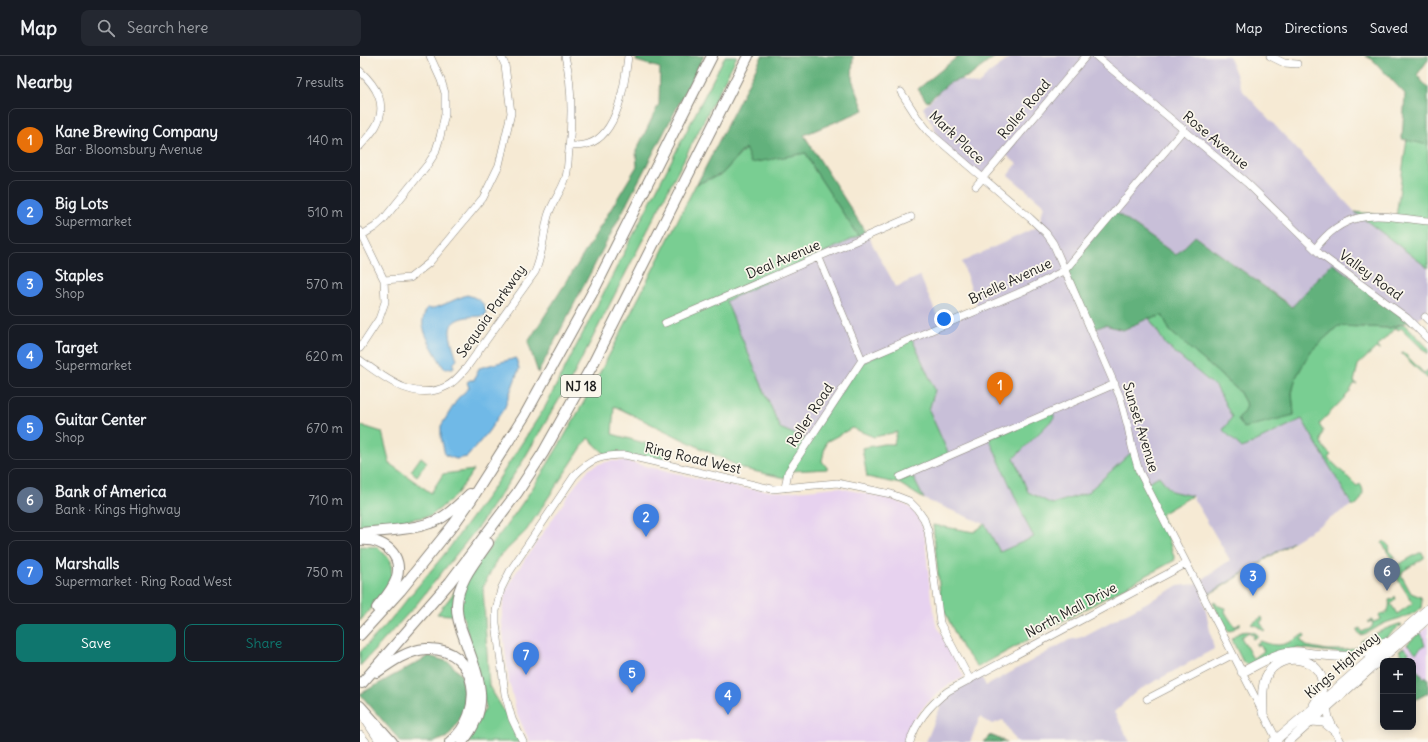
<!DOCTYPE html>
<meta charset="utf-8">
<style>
body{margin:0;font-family:Delius,sans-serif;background:#242831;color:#f1f3f6}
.controls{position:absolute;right:12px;bottom:12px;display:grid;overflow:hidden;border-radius:8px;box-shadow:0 2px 10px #0003}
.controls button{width:36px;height:36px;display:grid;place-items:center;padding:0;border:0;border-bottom:1px solid #363941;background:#171b24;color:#f1f3f6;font:20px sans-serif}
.you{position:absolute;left:584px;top:263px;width:14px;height:14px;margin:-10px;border:3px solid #fff;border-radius:50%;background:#1a73e8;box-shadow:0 0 0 6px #1a73e833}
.badge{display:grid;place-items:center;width:26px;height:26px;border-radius:50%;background:#0f766e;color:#fff;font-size:13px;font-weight:700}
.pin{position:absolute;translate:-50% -33px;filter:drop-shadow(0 1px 2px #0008)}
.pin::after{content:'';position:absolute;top:21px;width:14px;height:12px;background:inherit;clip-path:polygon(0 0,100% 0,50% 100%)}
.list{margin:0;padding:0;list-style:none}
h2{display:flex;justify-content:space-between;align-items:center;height:52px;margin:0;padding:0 16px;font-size:17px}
h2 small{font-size:13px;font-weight:400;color:#9ea1a6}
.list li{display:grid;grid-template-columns:26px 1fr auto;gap:12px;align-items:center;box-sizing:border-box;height:64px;margin:0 8px 8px;padding:0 8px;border:1px solid #363941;border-radius:8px}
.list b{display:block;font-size:15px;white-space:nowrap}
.list p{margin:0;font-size:13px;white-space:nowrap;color:#9ea1a6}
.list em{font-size:13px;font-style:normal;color:#9ea1a6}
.actions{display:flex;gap:8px;padding:12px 16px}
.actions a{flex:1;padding:9px 0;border:1px solid #0f766e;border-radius:8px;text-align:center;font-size:14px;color:#0f766e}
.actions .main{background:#0f766e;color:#fff}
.icon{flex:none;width:22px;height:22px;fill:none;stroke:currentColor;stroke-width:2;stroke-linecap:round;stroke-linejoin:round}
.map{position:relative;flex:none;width:1068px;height:686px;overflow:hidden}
header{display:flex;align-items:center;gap:24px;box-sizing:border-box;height:56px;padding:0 20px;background:#171b24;border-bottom:1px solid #363941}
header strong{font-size:19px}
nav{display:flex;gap:22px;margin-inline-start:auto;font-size:14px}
.search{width:280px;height:36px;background:#242831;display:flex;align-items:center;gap:10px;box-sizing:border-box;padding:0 14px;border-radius:8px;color:#9ea1a6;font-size:15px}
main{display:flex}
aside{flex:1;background:#171b24}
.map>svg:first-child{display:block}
.built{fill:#e7d2ef}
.industrial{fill:#c8bfd8}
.green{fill:#79ce92;stroke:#4a7557}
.forest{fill:#62b17c;stroke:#3f664c}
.water{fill:#6fb9e7;stroke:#466a82}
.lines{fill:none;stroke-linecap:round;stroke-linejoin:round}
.minor-casing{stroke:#898378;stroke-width:8}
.major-casing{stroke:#898378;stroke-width:10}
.highway-casing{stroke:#898378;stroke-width:12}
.minor{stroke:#fff;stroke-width:7}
.major{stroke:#fff;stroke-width:9}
.highway{stroke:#fff;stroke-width:10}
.labels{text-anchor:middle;stroke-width:3.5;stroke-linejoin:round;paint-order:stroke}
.shield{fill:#fbf7ec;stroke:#5f5e5a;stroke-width:1}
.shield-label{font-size:13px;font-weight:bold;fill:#1c1c1c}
.street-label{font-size:14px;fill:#1c1c1c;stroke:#fbf7ec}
</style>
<header>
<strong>Map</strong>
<div class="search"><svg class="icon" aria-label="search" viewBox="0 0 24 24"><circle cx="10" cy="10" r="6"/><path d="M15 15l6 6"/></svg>Search here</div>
<nav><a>Map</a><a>Directions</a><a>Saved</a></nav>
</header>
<main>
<aside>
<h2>Nearby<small>7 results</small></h2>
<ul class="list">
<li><span class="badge" style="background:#e8710a">1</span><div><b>Kane Brewing Company</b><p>Bar · Bloomsbury Avenue</p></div><em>140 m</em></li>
<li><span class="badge" style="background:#3f7fe0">2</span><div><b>Big Lots</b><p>Supermarket</p></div><em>510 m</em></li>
<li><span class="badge" style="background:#3f7fe0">3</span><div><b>Staples</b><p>Shop</p></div><em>570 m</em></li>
<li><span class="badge" style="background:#3f7fe0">4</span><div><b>Target</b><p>Supermarket</p></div><em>620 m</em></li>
<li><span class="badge" style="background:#3f7fe0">5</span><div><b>Guitar Center</b><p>Shop</p></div><em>670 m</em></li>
<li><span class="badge" style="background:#5c6f8a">6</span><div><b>Bank of America</b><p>Bank · Kings Highway</p></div><em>710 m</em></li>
<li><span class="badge" style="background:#3f7fe0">7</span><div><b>Marshalls</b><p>Supermarket · Ring Road West</p></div><em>750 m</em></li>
</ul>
<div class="actions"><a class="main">Save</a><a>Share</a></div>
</aside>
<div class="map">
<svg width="1068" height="686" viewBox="0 0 1068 686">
<rect width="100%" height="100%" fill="#fbf7ec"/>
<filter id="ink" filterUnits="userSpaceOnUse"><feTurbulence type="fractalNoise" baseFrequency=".025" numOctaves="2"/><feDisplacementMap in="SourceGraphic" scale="8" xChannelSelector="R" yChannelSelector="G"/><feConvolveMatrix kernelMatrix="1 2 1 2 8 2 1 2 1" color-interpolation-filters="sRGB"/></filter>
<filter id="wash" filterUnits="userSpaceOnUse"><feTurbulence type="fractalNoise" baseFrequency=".012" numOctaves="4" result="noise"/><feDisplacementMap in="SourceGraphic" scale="16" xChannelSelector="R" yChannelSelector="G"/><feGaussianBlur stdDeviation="0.9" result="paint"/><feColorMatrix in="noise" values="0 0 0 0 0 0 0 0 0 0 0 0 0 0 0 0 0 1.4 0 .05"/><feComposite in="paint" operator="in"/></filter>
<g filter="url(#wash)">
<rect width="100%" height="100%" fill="#f6ead4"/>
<path class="built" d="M250,405H264L379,432L426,436L476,431L530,443L546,449L554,455L560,465L564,475L571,543L576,568L604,621L585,631L566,648L556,661L547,678L544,686H170L157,658L149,625L142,567V556L146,535L155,518L219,424L228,414L239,408Z
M1068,570V637L1067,638L1056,615L1053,612V605H1047L1039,595Z"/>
<path class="industrial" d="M653,0H869L882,34L995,156L1068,212V252L1054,268L972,207L933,251L835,180L816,199L754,155L745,269L763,274L789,262L806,289L857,332L872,361L942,363L992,449L843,542L854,593L777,635L754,656L770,686H656L643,664L632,668L620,661L610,686H566L586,637L620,618L626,630L709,584L722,581L818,530L836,528L870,504L832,440L811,435L799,420L785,429L773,395L727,437L692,448L668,436L654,402L693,362L629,382L668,470L674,481L640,496L625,468L564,443L550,415L589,399L569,354L575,334L448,384L420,372L366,245L498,180L505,175L536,231L560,220L581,269L618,253L602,206L679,170L684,149L648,119L657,108L644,97L623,123L581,88L573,69L563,52L593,22L618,29L629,17Z"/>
<path class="green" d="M365,0H377L213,320L161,408L118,471L56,549L0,610V596L26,569L87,495L133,432L185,351Z
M1047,82L1068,85V212L995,156L1036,161Z
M386,92L422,100L446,97L454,113L498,180L366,245L420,372L448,384L500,308L552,283L575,334L569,354L589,399L550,415L564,443L540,428L507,421L502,392L524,388H534L537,376L514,381L492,372L466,386L462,405L468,413L430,415L425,422L384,413L254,350L252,378L302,392L309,404L249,399L244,397L228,382L166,475L137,503L123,531L129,630L163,686H104L126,651L103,560L77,558C113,513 150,468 181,419C239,326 286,226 336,128L362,118Z
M803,260L810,275L879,335L887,350L878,363L934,359L932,337L936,321L951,295L978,270L1030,272L1045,268L1068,292V298L1041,272L1039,274L1035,272L1018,290L1019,294L1016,292L998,309L994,326L997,328H994L989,337L959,368L963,375C959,388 961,389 971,399L968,402L997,430L1000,428C1006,436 1002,443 995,450L992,449L942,363L882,392L863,374L872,361L857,332L806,289L789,262Z
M1043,296L1064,317L1068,314V323L1041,297Z
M693,354L694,362L654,402L668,436L692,448L727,437L773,395L785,428L799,420L811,435L832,440L801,458L815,504L618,611L602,592L581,548L573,469L614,476L625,468L640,496L674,481L668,470L629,382Z
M0,369L22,376L30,408L71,437L83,418L114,414L96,439L71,460L0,471Z
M61,401L67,406L57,420L51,415Z
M1024,485L1030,491L1028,494L1036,502H1031L1022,487Z
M933,486L860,532L849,538Z
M0,490L18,491L31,505L32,523L23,538L0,565Z
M1059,497H1062L1064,500V502L1043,515L1041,519L1051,537L1061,541L1062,545L1061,552C1049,562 1036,562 1023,568C1015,572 1008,578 1000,579L997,574L1000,572L1002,576L1011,572L1013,568L1011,565L1008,567V566L1011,564L1014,566L1021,563L1019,559L1021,557L1023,559C1029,555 1030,551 1029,544L1033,543L1035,540L1036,543L1031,548L1037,558L1053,547L1031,513L1028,514L1027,513L1041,507Z
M854,546L861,551L866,552L865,556L874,570H877L880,566V569L870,575L867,574L853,547Z
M902,561L903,564L900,566L905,574L904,575L897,570L891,568Z
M1039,568L1041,569L1020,586L989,598L937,592L887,609L883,606L872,584C876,575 889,573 897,578V581L893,583L892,581L895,579L894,578L891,579L889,576L881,581L893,603L904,595L900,588L897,590L896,588L901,585C920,593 927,588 944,578L945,581L943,583L942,582L940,583L946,590L967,594H988L1002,590L1001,585L1025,573Z
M1059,577L1062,579L1065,590L1062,591L1056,597L1047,588Z
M1043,592H1045L1049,596L1047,600L1050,605H1047L1039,595Z"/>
<path class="forest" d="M277,0H344L178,317L168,286L217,209L277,110L276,95L299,48L300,12L276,5Z
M402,0H493L492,23L504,54L444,79L505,175L498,180L454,113L446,97L391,107L385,92L362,118L337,128Z
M597,0H636L610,20L589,27L567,46L558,33L597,1Z
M1005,0H1068V4L1057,19L1068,32V89L1042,83L1045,38L1014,5Z
M754,155L816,199L835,180L932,251L972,207L1054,268L1046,266L1030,272L978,270L951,295L936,321L932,337L934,359L883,372L878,363L887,350L879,335L810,275L803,260L789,262L763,274L745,269L732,274L706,216Z
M69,600L89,606L102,620L106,654L88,681L74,686H41L0,638Z
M1057,614L1064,622L1066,620L1068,624V637L1053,645V624L1056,620L1055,615Z
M630,679L647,686H624Z"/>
<path class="water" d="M107,239C118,242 126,246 126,259C120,261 114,260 107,261C79,265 93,286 97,304L93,308L94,311L93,312H84C78,302 64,280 63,269C62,264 65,255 68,251L70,253C84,250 94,243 107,239Z
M156,302L159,313L150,337L145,351L128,376L107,401L96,403L85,399L81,381V370L98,342L109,332L107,326L110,324H114L119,312Z"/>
</g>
<g filter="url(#ink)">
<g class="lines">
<defs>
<path id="minor" d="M736,0L887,127L961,199L1047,262L1068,283
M910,0L924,7L937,8
M0,15C16,30 28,48 16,70C12,77 5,84 0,90
M541,36L557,61L569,76L670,162L686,177L693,187L760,341L768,371L772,391L779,415L918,686
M209,90C215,90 222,90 228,88C258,79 265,27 268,0
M616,130L726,0
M0,175L24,224L50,222L69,207L123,142L139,109L151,57L145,9L141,0
M2,179L15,171L23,164L68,108L75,97L80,81L85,58V37L81,24L70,0
M955,193C988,149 1020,160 1068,165
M459,202L502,304
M1065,261L1068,264
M305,267L551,161
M0,292L19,263L25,246L24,224
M0,304C25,322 54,347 87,330C95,326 101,318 107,311L175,216C183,198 183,179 188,160C192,146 202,135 206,121C208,113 208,103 209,94C212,63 213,31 205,0
M502,304L670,232L705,214L824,73
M540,421L755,328
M425,432L428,416L502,304
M787,643L872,599
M967,651L969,662L980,686
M163,686L152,663L145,638L136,567V555L141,533L150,515L214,420C230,403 241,399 265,399L412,433L477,427L531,438L549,445L557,453L564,463L568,475L580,567L610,624
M550,686C556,665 571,648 588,635L826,508"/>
<path id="major" d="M882,616C896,610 914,597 930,596C938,595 946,597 954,598C987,602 996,603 1025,586
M903,657C903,645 901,632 906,621C919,592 966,601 962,632C961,638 957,644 954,649
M3,659L21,686
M952,665L964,666L975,675
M0,680L5,686
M913,686L967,641L1068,553
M928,686L1030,595L1068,562"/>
<path id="highway" d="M0,477C20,475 52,474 70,467C86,462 98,449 110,438
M0,484C23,482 45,499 36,524C32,535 24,543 17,552
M0,579L40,535L94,468L111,444L165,359L236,230L352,0
M17,616C31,606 48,594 66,593C120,590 126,658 90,686
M2,627L90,526L157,437L183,397L234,306L388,0
M0,650L32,686
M102,686C133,649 118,621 104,581C100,571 96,560 97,548C98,525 116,505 128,487"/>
</defs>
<use href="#minor" class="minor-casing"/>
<use href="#major" class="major-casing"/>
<use href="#highway" class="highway-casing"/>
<use href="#minor" class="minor"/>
<use href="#major" class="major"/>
<use href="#highway" class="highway"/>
</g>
</g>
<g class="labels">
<rect class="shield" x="201" y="319" width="40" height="22" rx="3"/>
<g class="shield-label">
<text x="221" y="335">NJ 18</text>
</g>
<g class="street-label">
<text transform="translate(664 53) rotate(-50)" y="5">Roller Road</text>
<text transform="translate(597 81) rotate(43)" y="5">Mark Place</text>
<text transform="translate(856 84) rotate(40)" y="5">Rose Avenue</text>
<text transform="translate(423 203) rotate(-23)" y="5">Deal Avenue</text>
<text transform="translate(1011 219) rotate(36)" y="5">Valley Road</text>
<text transform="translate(650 225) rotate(-25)" y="5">Brielle Avenue</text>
<text transform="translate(131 255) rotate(-55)" y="5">Sequoia Parkway</text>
<text transform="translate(450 359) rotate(-57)" y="5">Roller Road</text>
<text transform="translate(781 371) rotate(73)" y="5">Sunset Avenue</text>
<text transform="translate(333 402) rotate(13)" y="5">Ring Road West</text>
<text transform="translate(711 554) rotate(-28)" y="5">North Mall Drive</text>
<text transform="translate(982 609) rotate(-41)" y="5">Kings Highway</text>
</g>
</g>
</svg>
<div class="controls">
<button>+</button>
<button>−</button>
</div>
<div class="you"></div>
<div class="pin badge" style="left:640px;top:349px;background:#e8710a">1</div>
<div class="pin badge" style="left:286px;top:481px;background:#3f7fe0">2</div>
<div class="pin badge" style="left:893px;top:540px;background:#3f7fe0">3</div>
<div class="pin badge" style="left:368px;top:659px;background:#3f7fe0">4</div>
<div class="pin badge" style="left:272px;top:637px;background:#3f7fe0">5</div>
<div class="pin badge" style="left:1027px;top:535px;background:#5c6f8a">6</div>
<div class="pin badge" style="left:166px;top:619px;background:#3f7fe0">7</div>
</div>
</main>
